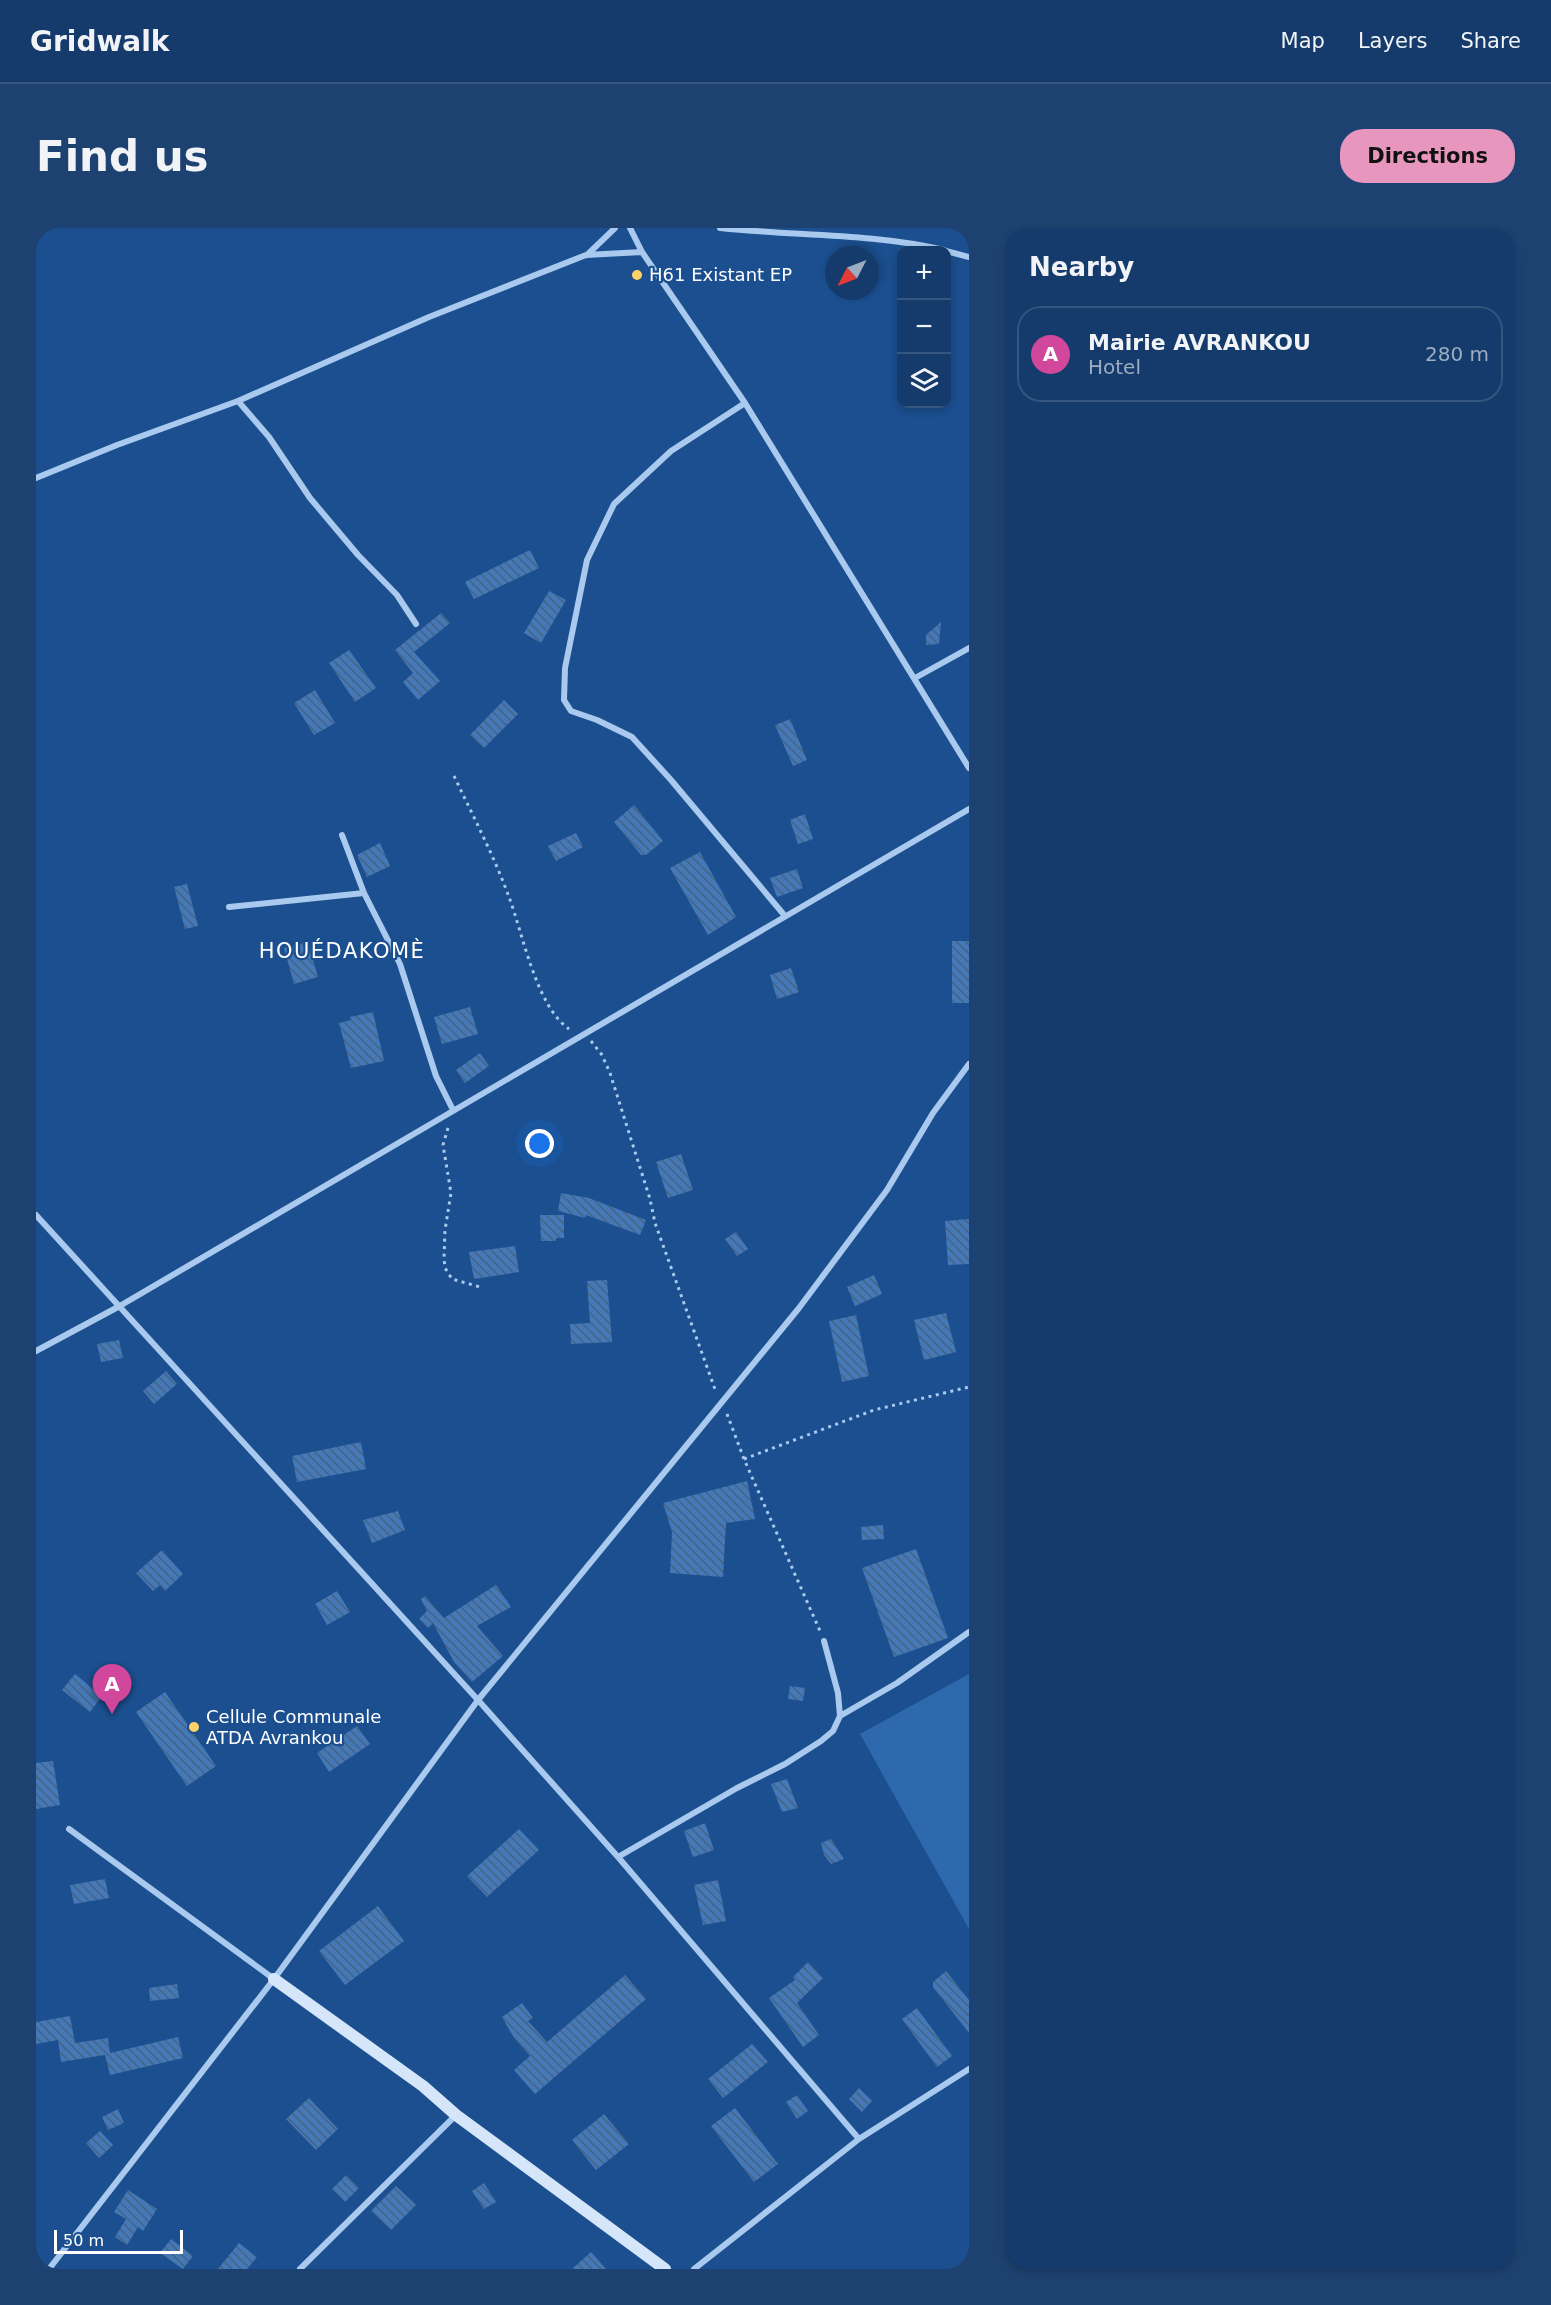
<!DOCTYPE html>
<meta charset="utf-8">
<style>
body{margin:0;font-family:"DejaVu Sans",sans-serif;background:#1d4271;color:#f1f3f6}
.controls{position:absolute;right:18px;top:18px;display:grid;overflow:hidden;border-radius:12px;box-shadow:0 3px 9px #0003}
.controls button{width:54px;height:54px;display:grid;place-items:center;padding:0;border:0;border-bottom:2px solid #33557e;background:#143b6b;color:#f1f3f6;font:30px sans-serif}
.compass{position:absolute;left:789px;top:18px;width:54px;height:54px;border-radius:50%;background:#143b6b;box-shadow:0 3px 9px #0003;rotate:228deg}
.scale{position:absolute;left:18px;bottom:15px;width:129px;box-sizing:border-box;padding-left:6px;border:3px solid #fff;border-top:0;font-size:16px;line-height:21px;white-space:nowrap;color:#fff;-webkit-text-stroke:4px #1b4f8f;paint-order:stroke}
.you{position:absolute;left:504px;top:916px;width:21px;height:21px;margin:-15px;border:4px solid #fff;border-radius:50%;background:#1a73e8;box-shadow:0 0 0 9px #1a73e833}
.badge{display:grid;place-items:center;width:39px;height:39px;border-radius:50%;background:#e797bd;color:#fff;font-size:20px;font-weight:700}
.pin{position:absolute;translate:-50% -50px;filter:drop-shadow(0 2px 3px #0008)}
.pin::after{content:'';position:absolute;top:32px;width:21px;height:18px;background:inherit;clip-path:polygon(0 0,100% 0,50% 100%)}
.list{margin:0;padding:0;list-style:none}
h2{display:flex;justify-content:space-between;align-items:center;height:78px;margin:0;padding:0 24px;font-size:26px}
h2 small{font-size:20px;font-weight:400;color:#9dadc1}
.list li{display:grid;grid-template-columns:39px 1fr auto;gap:18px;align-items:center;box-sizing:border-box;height:96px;margin:0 12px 12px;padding:0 12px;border:2px solid #33557e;border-radius:24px}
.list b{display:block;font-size:22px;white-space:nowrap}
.list p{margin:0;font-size:20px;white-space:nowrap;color:#9dadc1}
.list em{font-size:20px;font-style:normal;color:#9dadc1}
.icon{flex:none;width:33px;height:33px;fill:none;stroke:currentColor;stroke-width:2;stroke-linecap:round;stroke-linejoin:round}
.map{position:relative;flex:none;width:933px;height:2041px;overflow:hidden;border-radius:24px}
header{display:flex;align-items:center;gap:36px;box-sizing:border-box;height:84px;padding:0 30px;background:#143b6b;border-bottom:2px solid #33557e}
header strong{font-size:28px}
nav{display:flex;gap:33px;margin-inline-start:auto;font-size:21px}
.intro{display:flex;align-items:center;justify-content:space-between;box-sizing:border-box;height:144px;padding:0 36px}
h1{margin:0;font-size:42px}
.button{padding:15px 27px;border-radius:24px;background:#e797bd;color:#111;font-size:21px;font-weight:700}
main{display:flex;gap:36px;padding:0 36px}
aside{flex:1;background:#143b6b;border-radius:24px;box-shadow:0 3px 9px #0003}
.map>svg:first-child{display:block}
.pitch{fill:#2e69ad}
.building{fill:url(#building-back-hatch)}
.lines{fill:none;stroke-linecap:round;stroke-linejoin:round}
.path{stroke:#a9c9ee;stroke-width:3;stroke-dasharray:3 4.5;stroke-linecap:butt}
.street{stroke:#a9c9ee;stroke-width:6}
.secondary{stroke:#d6e6fa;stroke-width:12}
.poi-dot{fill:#ffd166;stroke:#1b4f8f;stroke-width:2}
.labels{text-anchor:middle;stroke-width:4.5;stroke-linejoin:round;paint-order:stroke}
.poi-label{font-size:18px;fill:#fff;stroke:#1b4f8f;text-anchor:start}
.quarter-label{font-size:21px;letter-spacing:1.5px;fill:#fff;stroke:#1b4f8f}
</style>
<header>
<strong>Gridwalk</strong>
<nav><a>Map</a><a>Layers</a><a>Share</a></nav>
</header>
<div class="intro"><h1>Find us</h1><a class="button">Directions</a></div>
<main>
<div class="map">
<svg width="933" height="2041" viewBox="0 0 933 2041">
<defs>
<pattern id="building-back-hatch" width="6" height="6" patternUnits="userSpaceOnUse" patternTransform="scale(1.5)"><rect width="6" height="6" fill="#4478b7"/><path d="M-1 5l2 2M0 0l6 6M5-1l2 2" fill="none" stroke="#486282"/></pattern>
</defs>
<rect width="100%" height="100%" fill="#1b4f8f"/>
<path class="pitch" d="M933,1446V1701L824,1506Z"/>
<path class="building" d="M494,322L503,340L438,371L429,354Z
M513,363L530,372L505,415L488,405Z
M405,385L414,395L378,424L404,453L382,472L367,454L377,445L359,422Z
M905,394L903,416L890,417V407Z
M313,422L340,460L319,474L293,435Z
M279,462L299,495L278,507L258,475Z
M468,472L482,486L448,520L434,507Z
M754,491L771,532L757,538L739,497Z
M598,577L627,613L610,627H605L578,594Z
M769,586L777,611L762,616L754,592Z
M540,605L547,619L520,633L512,618Z
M344,615L354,638L331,649L321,627Z
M664,624L700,689L672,707L634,640Z
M761,641L767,660L741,669L734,650Z
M151,656L162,698L149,701L138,659Z
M916,713H933V775H916Z
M272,714L282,749L258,756L248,720Z
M755,740L763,764L741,771L734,747Z
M434,779L442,806L406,816L398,789Z
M337,784L348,833L315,840L303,795L315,792L314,789Z
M444,825L453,838L429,855L420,842Z
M645,926L657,962L632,970L620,934Z
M525,965L553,970L610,992L604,1007L550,987L549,990L522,983Z
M504,987H528V1010H520V1013H505Z
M933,991V1036L912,1037L909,993Z
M700,1004L712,1021L701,1028L689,1011Z
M479,1018L483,1044L438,1051L433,1024Z
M838,1047L846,1066L819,1078L811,1059Z
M571,1052L576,1114L535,1116L534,1096L554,1095L551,1053Z
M910,1085L920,1124L888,1132L878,1092Z
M820,1087L833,1148L806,1154L793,1093Z
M83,1112L87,1130L65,1134L61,1116Z
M130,1143L141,1156L118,1176L107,1163Z
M325,1214L330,1241L261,1254L256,1228Z
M711,1253L719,1291L690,1295L687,1349L634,1345L636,1304L627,1275Z
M362,1283L369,1302L336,1315L327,1292Z
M847,1297L848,1311L826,1312L825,1299Z
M880,1321L912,1410L858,1429L826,1340Z
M126,1322L147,1346L129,1363L124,1357L117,1363L100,1345Z
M460,1357L475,1379L441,1398L467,1428L436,1454L418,1434L397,1395L392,1400L383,1391L391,1383L385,1371L389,1368L408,1390Z
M301,1363L314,1384L291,1397L279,1376Z
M39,1446L66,1468L54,1484L26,1462Z
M754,1458L769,1460L767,1473L752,1471Z
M129,1464L180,1538L151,1558L100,1484Z
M321,1498L334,1516L293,1544L281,1525Z
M17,1533L24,1577L0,1581V1535Z
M751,1551L762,1580L746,1584L735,1556Z
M669,1595L678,1622L657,1629L648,1603Z
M483,1601L503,1622L451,1669L431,1648Z
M795,1611L808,1631L795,1636L788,1627L785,1615Z
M69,1651L73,1670L38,1676L34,1657Z
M682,1652L690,1693L667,1697L658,1657Z
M342,1678L368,1713L309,1757L283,1723Z
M772,1734L787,1750L761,1775L783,1807L767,1819L733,1770L759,1752L757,1749Z
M910,1743L933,1772V1805L897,1759V1754Z
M589,1747L610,1771L499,1866L478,1842L494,1828L478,1810L466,1789L486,1775L497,1790L492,1793L511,1814Z
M141,1756L143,1770L114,1773L113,1760Z
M881,1780L916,1828L901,1839L866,1791Z
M34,1788L39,1815L72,1810L74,1825L142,1809L147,1830L74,1847L69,1827L25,1834L22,1812L0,1816V1794Z
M716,1816L732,1834L687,1870L672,1851Z
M823,1860L836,1873L826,1884L813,1871Z
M761,1867L772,1883L761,1891L750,1874Z
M273,1870L302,1901L280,1922L250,1891Z
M699,1880L742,1936L718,1954L675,1898Z
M82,1881L88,1895L72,1902L66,1889Z
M568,1886L593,1916L560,1942L536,1912Z
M64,1903L77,1917L63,1930L50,1915Z
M310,1947L323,1960L309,1974L296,1961Z
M448,1955L460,1974L448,1981L436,1963Z
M360,1958L380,1977L355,2002L335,1983Z
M92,1962L121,1981L107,2003L102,1999L91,2017L79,2009L90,1991L78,1984Z
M135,2011L157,2028L147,2041L124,2025Z
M203,2015L221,2029L211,2041H182Z
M555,2024L570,2041H536Z"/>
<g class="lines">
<path class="path" d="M418,548C437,588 458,628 473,669C487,706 500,778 533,801
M555,813L566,827L574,845L614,971L619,995L680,1164
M412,900L407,917L415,965L409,1002L408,1030L409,1040L416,1051L444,1059
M691,1186L708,1231L784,1403
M708,1231L838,1182L933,1159"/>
<path class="street" d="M594,0L606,24L709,175L933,540
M684,0C758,8 835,5 908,22
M910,23L933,29
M551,27L579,0
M202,173L233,209L274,270L322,327L361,367L380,396
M709,175L635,223L578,276L551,332L529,440L528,472L535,483L561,492L596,509L635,552L749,688
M0,250L81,217L202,173L393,89L550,27L606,24
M879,450L933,420
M306,607L328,665L364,736L400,848L417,882
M193,679L328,665
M0,987L442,1472L582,1629L823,1911
M0,1123L82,1079L933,581
M804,1488L861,1455L933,1404
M33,1601L238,1751
M582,1629L701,1560L749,1536L785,1513L797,1503L804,1488L802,1465L788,1413
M13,2041L238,1751L442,1472L763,1080L851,962L897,885L933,836
M264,2041L420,1887
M658,2041L823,1911L933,1841"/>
<path class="secondary" d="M238,1751L387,1858L420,1887L629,2041"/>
</g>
<g class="poi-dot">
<circle cx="601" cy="47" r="6"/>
<circle cx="158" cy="1499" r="6"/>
</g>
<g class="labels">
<g class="poi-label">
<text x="613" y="53">H61 Existant EP</text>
<text x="170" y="1495">Cellule Communale<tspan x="170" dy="21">ATDA Avrankou</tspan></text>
</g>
<g class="quarter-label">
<text x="306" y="730">HOUÉDAKOMÈ</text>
</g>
</g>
</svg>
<div class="controls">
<button>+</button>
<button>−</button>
<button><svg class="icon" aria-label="layers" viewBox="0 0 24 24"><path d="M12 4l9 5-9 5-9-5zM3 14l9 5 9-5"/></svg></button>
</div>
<svg class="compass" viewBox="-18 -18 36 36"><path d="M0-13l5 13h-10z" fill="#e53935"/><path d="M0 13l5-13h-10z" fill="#9dadc1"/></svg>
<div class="scale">50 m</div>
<div class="you"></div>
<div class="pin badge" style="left:76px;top:1486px;background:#d1479c">A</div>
</div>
<aside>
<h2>Nearby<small></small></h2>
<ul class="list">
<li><span class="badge" style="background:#d1479c">A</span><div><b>Mairie AVRANKOU</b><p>Hotel</p></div><em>280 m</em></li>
</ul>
</aside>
</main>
